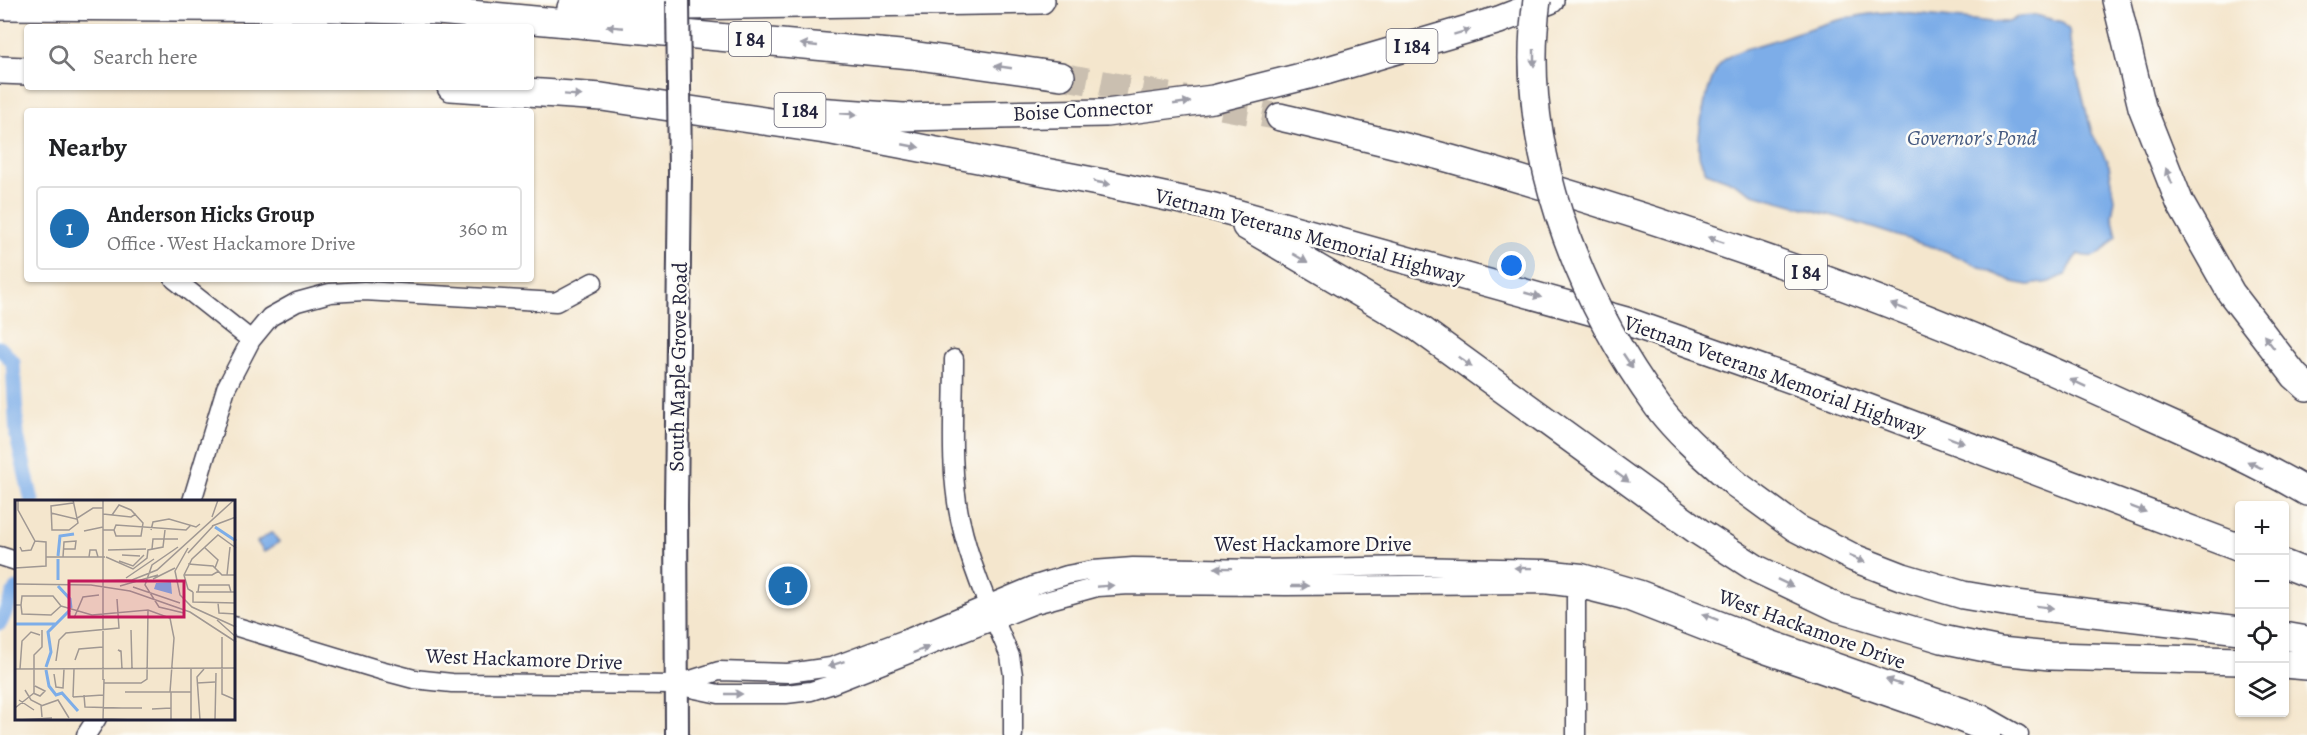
<!DOCTYPE html>
<meta charset="utf-8">
<style>
body{margin:0;font-family:Alegreya,serif;background:#f6f6f6;color:#202124}
.controls{position:absolute;right:18px;bottom:18px;display:grid;overflow:hidden;border-radius:6px;box-shadow:0 2px 4px #0004}
.controls button{width:54px;height:54px;display:grid;place-items:center;padding:0;border:0;border-bottom:2px solid #e0e0e0;background:#fff;color:#202124;font:30px sans-serif}
.you{position:absolute;left:1512px;top:266px;width:21px;height:21px;margin:-15px;border:4px solid #fff;border-radius:50%;background:#1a73e8;box-shadow:0 0 0 9px #1a73e833}
.badge{display:grid;place-items:center;width:39px;height:39px;border-radius:50%;background:#1f6fb2;color:#fff;font-size:20px;font-weight:700}
.pin{position:absolute;translate:-50% -50%;border:3px solid #fff;box-shadow:0 2px 6px #0006}
.list{margin:0;padding:0;list-style:none}
h2{display:flex;justify-content:space-between;align-items:center;height:78px;margin:0;padding:0 24px;font-size:26px}
h2 small{font-size:20px;font-weight:400;color:#757577}
.list li{display:grid;grid-template-columns:39px 1fr auto;gap:18px;align-items:center;box-sizing:border-box;height:84px;margin:0 12px 12px;padding:0 12px;border:2px solid #e0e0e0;border-radius:6px}
.list b{display:block;font-size:22px;white-space:nowrap}
.list p{margin:0;font-size:20px;white-space:nowrap;color:#757577}
.list em{font-size:20px;font-style:normal;color:#757577}
.icon{flex:none;width:33px;height:33px;fill:none;stroke:currentColor;stroke-width:2;stroke-linecap:round;stroke-linejoin:round}
.map{position:relative;flex:none;width:2307px;height:735px;overflow:hidden}
.search{position:absolute;background:#fff;box-shadow:0 2px 4px #0004;left:24px;top:24px;width:510px;height:66px;display:flex;align-items:center;gap:15px;box-sizing:border-box;padding:0 21px;border-radius:6px;color:#757577;font-size:22px}
.panel{position:absolute;background:#fff;box-shadow:0 2px 4px #0004;left:24px;top:108px;width:510px;height:174px;border-radius:6px}
.map>svg:first-child{display:block}
.water{fill:#7dade8;stroke:#506892;stroke-width:1.5}
.lines{fill:none;stroke-linecap:round;stroke-linejoin:round}
.canal{stroke:#7dade8;stroke-width:15}
.highway-tunnel{stroke:#cabfb0;stroke-width:27;stroke-dasharray:27 14;stroke-linecap:butt}
.minor-casing{stroke:#423f51;stroke-width:21}
.major-casing{stroke:#423f51;stroke-width:26}
.highway-casing{stroke:#423f51;stroke-width:30}
.minor{stroke:#fff;stroke-width:18}
.major{stroke:#fff;stroke-width:22}
.highway{stroke:#fff;stroke-width:27}
.major-bridge-casing{stroke:#423f51;stroke-width:26;stroke-linecap:butt}
.highway-bridge-casing{stroke:#423f51;stroke-width:30;stroke-linecap:butt}
.major-bridge{stroke:#fff;stroke-width:22}
.highway-bridge{stroke:#fff;stroke-width:27}
.oneway{fill:#9c9ca7}
.labels{text-anchor:middle;stroke-width:5;stroke-linejoin:round;paint-order:stroke}
.shield{fill:#fdfcf7;stroke:#646373;stroke-width:1.5}
.shield-label{font-size:20px;font-weight:bold;fill:#22223b}
.street-label{font-size:21px;fill:#22223b;stroke:#fdfcf7}
.water-label{font-size:22px;font-style:italic;fill:#465a80;stroke:#fdfcf7}
.inset-river{fill:none;stroke:#7dade8;stroke-width:3}
.inset-road{fill:none;stroke:#a09893;stroke-width:1.5}
.view{fill:#c2185b;fill-opacity:0.15;stroke:#c2185b;stroke-width:3}
.inset-edge{fill:none;stroke:#22223b;stroke-width:3}
</style>
<div class="map">
<svg width="2307" height="735" viewBox="0 0 2307 735">
<rect width="100%" height="100%" fill="#fdfcf7"/>
<filter id="ink" filterUnits="userSpaceOnUse"><feTurbulence type="fractalNoise" baseFrequency=".0167" numOctaves="2"/><feDisplacementMap in="SourceGraphic" scale="12" xChannelSelector="R" yChannelSelector="G"/><feConvolveMatrix kernelMatrix="1 2 1 2 8 2 1 2 1" color-interpolation-filters="sRGB"/></filter>
<filter id="wash" filterUnits="userSpaceOnUse"><feTurbulence type="fractalNoise" baseFrequency=".008" numOctaves="4" result="noise"/><feDisplacementMap in="SourceGraphic" scale="24" xChannelSelector="R" yChannelSelector="G"/><feGaussianBlur stdDeviation="1.35" result="paint"/><feColorMatrix in="noise" values="0 0 0 0 0 0 0 0 0 0 0 0 0 0 0 0 0 1.4 0 .05"/><feComposite in="paint" operator="in"/></filter>
<g filter="url(#wash)">
<rect width="100%" height="100%" fill="#f4e6cd"/>
<path class="water" d="M1892,12L1993,22H2009L2019,16L2035,15L2062,22L2069,30L2071,49L2087,114L2092,133L2109,165L2115,199L2112,216L2117,236C2103,249 2100,262 2078,254L2065,275L2050,282L2028,285L2013,282L1945,251L1841,218L1753,194L1728,180L1706,172C1704,167 1700,161 1699,155C1697,132 1707,74 1725,59C1738,49 1757,46 1772,41C1811,28 1851,13 1892,12Z
M272,532L279,542L264,552L257,542Z"/>
<g class="lines">
<path class="canal" d="M0,348L13,362L17,436L32,501
M0,623L16,589"/>
</g>
</g>
<g filter="url(#ink)">
<g class="lines">
<path class="highway-tunnel" d="M1061,76L1280,117"/>
<defs>
<path id="minor" d="M174,279L251,340
M954,359C954,412 949,467 960,519C970,566 991,612 1010,656L1013,675V735
M192,501L226,388L251,340L270,317L297,302L330,293L364,291L556,302L593,282
M0,556L16,561
M234,626L380,670L414,679L452,683L676,685L719,694H786L811,691L830,685L1035,604L1097,587L1130,585L1286,586L1544,584L1576,588L1624,600L1750,649L1943,716L1991,735
M678,684L719,671L788,673L831,667L911,637L1035,585L1067,575L1093,570L1133,567L1263,569L1411,566L1544,569L1582,573L1641,590L1755,634L1982,714L2019,735
M86,735L97,718
M1576,735V588"/>
<path id="major" d="M677,735L676,505L680,173"/>
<path id="highway" d="M2116,0L2142,107L2180,203L2231,293L2295,376L2307,387
M0,6L332,8L438,11L911,55L1061,76
M571,8L1041,0
M0,70L27,71
M1325,71L1499,20L1550,0
M451,87L602,97L832,131L1103,183L1214,207L1626,321L1799,382L2240,548
M801,110L903,117L998,115
M1280,117C1337,131 1395,143 1451,159C1674,222 1893,297 2103,394C2171,425 2242,454 2307,492
M1246,226L1416,326L1698,531L1757,569L1839,608L1942,639L2000,651L2050,656L2240,661
M1736,484L1796,528L1854,558L1903,577L1963,595L2016,604L2240,630
M2284,564L2307,573
M2284,636L2307,640
M2284,664L2307,666"/>
</defs>
<use href="#minor" class="minor-casing"/>
<use href="#major" class="major-casing"/>
<use href="#highway" class="highway-casing"/>
<use href="#minor" class="minor"/>
<use href="#major" class="major"/>
<use href="#highway" class="highway"/>
<defs>
<path id="major-bridge" d="M678,0L680,173"/>
<path id="highway-bridge" d="M1537,0C1517,142 1575,293 1658,407C1680,436 1709,460 1736,484
M998,115L1106,113L1213,99L1325,71"/>
</defs>
<use href="#major-bridge" class="major-bridge-casing"/>
<use href="#highway-bridge" class="highway-bridge-casing"/>
<use href="#major-bridge" class="major-bridge"/>
<use href="#highway-bridge" class="highway-bridge"/>
</g>
<defs><path id="oneway-solid" d="M-6-.8H1V-3.2L6.5 0L1 3.2V.8H-6Z" transform="scale(1.5)"/></defs>
<g class="oneway">
<use href="#oneway-solid" transform="translate(615 27) rotate(-175)"/>
<use href="#oneway-solid" transform="translate(1462 32) rotate(-17)"/>
<use href="#oneway-solid" transform="translate(809 45) rotate(-174)"/>
<use href="#oneway-solid" transform="translate(1534 58) rotate(90)"/>
<use href="#oneway-solid" transform="translate(1003 67) rotate(-172)"/>
<use href="#oneway-solid" transform="translate(573 95) rotate(4)"/>
<use href="#oneway-solid" transform="translate(1182 103) rotate(-8)"/>
<use href="#oneway-solid" transform="translate(849 114) rotate(4)"/>
<use href="#oneway-solid" transform="translate(911 146) rotate(11)"/>
<use href="#oneway-solid" transform="translate(2169 176) rotate(-112)"/>
<use href="#oneway-solid" transform="translate(1102 183) rotate(11)"/>
<use href="#oneway-solid" transform="translate(1716 240) rotate(-161)"/>
<use href="#oneway-solid" transform="translate(1300 258) rotate(30)"/>
<use href="#oneway-solid" transform="translate(1533 295) rotate(16)"/>
<use href="#oneway-solid" transform="translate(1899 307) rotate(-159)"/>
<use href="#oneway-solid" transform="translate(2269 342) rotate(-128)"/>
<use href="#oneway-solid" transform="translate(1628 361) rotate(56)"/>
<use href="#oneway-solid" transform="translate(1465 362) rotate(37)"/>
<use href="#oneway-solid" transform="translate(2078 383) rotate(-155)"/>
<use href="#oneway-solid" transform="translate(1956 440) rotate(21)"/>
<use href="#oneway-solid" transform="translate(2255 465) rotate(-154)"/>
<use href="#oneway-solid" transform="translate(1622 477) rotate(36)"/>
<use href="#oneway-solid" transform="translate(2138 509) rotate(21)"/>
<use href="#oneway-solid" transform="translate(1857 559) rotate(23)"/>
<use href="#oneway-solid" transform="translate(1223 568) rotate(-179)"/>
<use href="#oneway-solid" transform="translate(1523 568) rotate(-179)"/>
<use href="#oneway-solid" transform="translate(1785 583) rotate(25)"/>
<use href="#oneway-solid" transform="translate(1105 586) rotate(-5)"/>
<use href="#oneway-solid" transform="translate(1300 586)"/>
<use href="#oneway-solid" transform="translate(2045 607) rotate(7)"/>
<use href="#oneway-solid" transform="translate(1710 617) rotate(-159)"/>
<use href="#oneway-solid" transform="translate(921 650) rotate(-22)"/>
<use href="#oneway-solid" transform="translate(836 664) rotate(162)"/>
<use href="#oneway-solid" transform="translate(1894 682) rotate(-161)"/>
<use href="#oneway-solid" transform="translate(734 694)"/>
</g>
</g>
<g class="labels">
<g class="shield">
<rect x="729" y="22" width="42" height="34" rx="4.5"/>
<rect x="1386.5" y="29" width="51" height="34" rx="4.5"/>
<rect x="774.5" y="93" width="51" height="34" rx="4.5"/>
<rect x="1785" y="255" width="42" height="34" rx="4.5"/>
</g>
<g class="shield-label">
<text x="750" y="46">I 84</text>
<text x="1412" y="53">I 184</text>
<text x="800" y="117">I 184</text>
<text x="1806" y="279">I 84</text>
</g>
<g class="street-label">
<text transform="translate(1083 110) rotate(-3)" y="7">Boise Connector</text>
<text transform="translate(1310 236) rotate(15)" y="7">Vietnam Veterans Memorial Highway</text>
<text transform="translate(678 367) rotate(-89)" y="7">South Maple Grove Road</text>
<text transform="translate(1775 376) rotate(20)" y="7">Vietnam Veterans Memorial Highway</text>
<text x="1313" y="551">West Hackamore Drive</text>
<text transform="translate(1812 629) rotate(20)" y="7">West Hackamore Drive</text>
<text transform="translate(524 659) rotate(2)" y="7">West Hackamore Drive</text>
</g>
<g class="water-label">
<text x="1972" y="145">Governor's Pond</text>
</g>
</g>
<g transform="translate(15 500)">
<rect width="220" height="220" fill="#f4e6cd"/>
<path d="M156,82L157,94L139,89L141,83Z" fill="#7dade8"/>
<path class="inset-river" d="M200,27L221,41M43,56L45,36L59,34M43,80V59M43,86L55,99L56,108M0,124H41M31,167L36,152L33,132L55,110M31,170L34,186L41,195L47,193L63,211"/>
<path class="inset-road" d="M58,0L63,23L54,30H37L36,6L58,3M88,0V180M36,13L61,19L78,8H88M88,14L116,17L121,14M97,15L104,5L116,10L128,23L126,36H101L99,30M197,17L203,0M197,26L221,17M88,30H99L101,25L171,30L176,25M136,30L138,22L154,19L181,27L185,24M69,31L88,27M5,47L7,51L16,50L20,41M163,47L137,65L130,85L144,107L169,113M189,47L203,60L200,68M173,48L160,71L165,95L177,107L221,127M137,49L138,39H163M93,50L131,49M173,53L198,26M107,55L125,56M31,57H90M48,57L49,42L61,41L60,49H49M74,57L75,50H81L83,57M91,57L118,69L132,58L133,50L148,47L150,30M104,61L118,66L129,55M173,64L198,66L207,75H221M0,68L31,66V42L20,41L3,10V0M170,75H197L204,71M212,75L215,47M111,78L139,59M138,79L160,68M79,81L117,80L142,70L219,0M0,84L76,85L115,91L175,112L221,142M105,86L143,75M118,87L165,103M178,92L173,89L169,75L177,59L203,35L221,48M178,92V102L221,103M181,92H221M183,92L184,85H214L216,92M203,103L204,113L221,114M0,105H6L7,96H38L46,106M6,105L7,114L36,115L46,106M46,106L77,115L133,110L155,118L159,138L155,192M59,118L68,97L84,95M202,120L221,137M116,130L117,168M106,152L103,150L106,151L107,169M60,160L64,149L88,147M41,161L44,140L51,133L104,128L102,99M207,163V194L221,200M207,164V137M0,169L221,168M5,169L7,141L16,132L25,135M39,174L41,187L48,188L49,169M89,183H126L132,179L133,110M182,183L200,182M10,190L16,200L26,205L27,217M110,192H176M18,193L25,196L30,191L20,186M69,195L70,207L107,208H88M58,197L88,195M58,197L59,169M4,200L19,210M26,206L43,200L54,218M0,208L19,193V155L27,147V130M107,208H127M137,209L156,208M88,219L121,220M3,220L37,218M88,220L89,179M156,220V192M176,220V169M185,220L182,177L189,169M200,220L201,173"/>
<path class="view" d="M54,81H169V117H54Z"/>
<rect width="220" height="220" class="inset-edge"/>
</g>
</svg>
<div class="controls">
<button>+</button>
<button>−</button>
<button><svg class="icon" aria-label="locate" viewBox="0 0 24 24"><circle cx="12" cy="12" r="6"/><path d="M12 2v4M12 18v4M2 12h4M18 12h4"/></svg></button>
<button><svg class="icon" aria-label="layers" viewBox="0 0 24 24"><path d="M12 4l9 5-9 5-9-5zM3 14l9 5 9-5"/></svg></button>
</div>
<div class="you"></div>
<div class="pin badge" style="left:788px;top:586px">1</div>
<div class="search"><svg class="icon" aria-label="search" viewBox="0 0 24 24"><circle cx="10" cy="10" r="6"/><path d="M15 15l6 6"/></svg>Search here</div>
<section class="panel">
<h2>Nearby<small></small></h2>
<ul class="list">
<li><span class="badge">1</span><div><b>Anderson Hicks Group</b><p>Office · West Hackamore Drive</p></div><em>360 m</em></li>
</ul>
</section>
</div>
